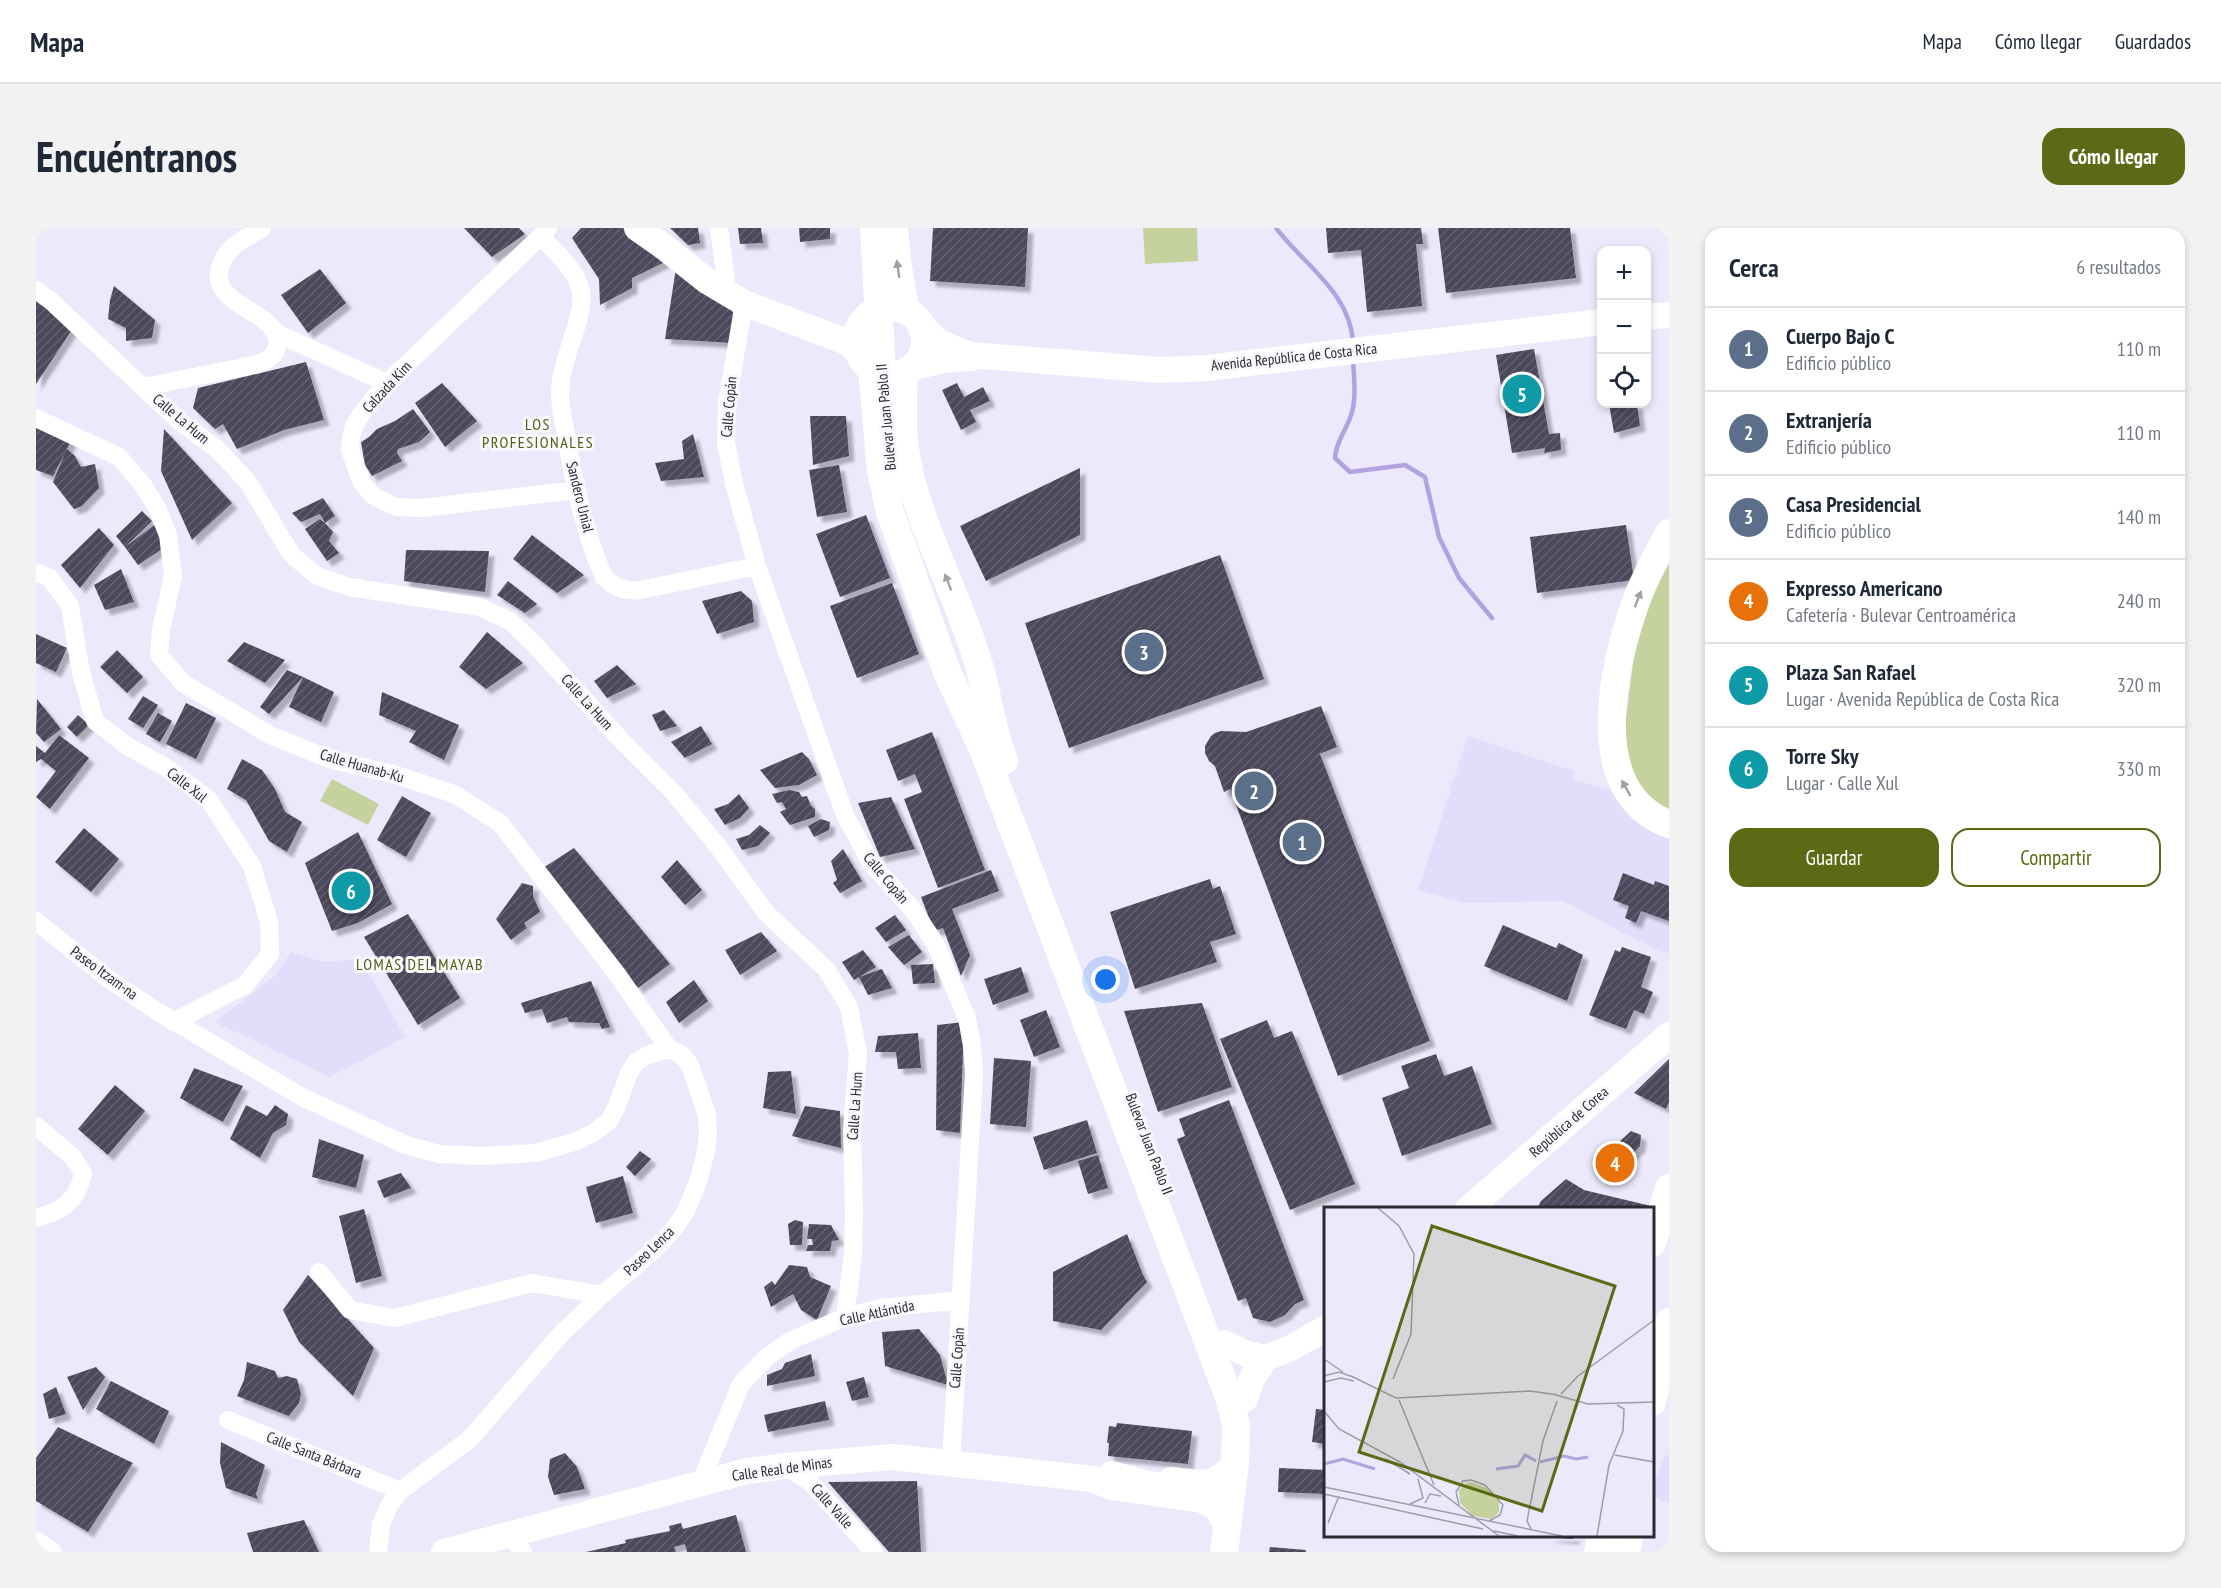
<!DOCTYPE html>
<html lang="es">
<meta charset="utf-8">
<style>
body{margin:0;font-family:"PT Sans Narrow",sans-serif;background:#f2f2f3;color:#1f2937}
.controls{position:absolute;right:18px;top:18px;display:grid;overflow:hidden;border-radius:12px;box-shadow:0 3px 9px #0003}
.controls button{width:54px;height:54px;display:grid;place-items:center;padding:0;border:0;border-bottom:2px solid #e0e1e3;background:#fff;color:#1f2937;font:30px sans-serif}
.you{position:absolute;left:1070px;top:752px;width:21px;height:21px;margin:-15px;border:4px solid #fff;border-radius:50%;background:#1a73e8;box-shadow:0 0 0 9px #1a73e833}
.badge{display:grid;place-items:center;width:39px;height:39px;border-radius:50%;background:#5b6a14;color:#fff;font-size:20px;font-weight:700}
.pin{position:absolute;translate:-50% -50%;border:3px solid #fff;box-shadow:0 2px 6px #0006}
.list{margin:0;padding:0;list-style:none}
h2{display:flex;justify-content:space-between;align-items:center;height:78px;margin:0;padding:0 24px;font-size:26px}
h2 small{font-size:20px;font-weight:400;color:#747a83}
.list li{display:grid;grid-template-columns:39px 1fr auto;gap:18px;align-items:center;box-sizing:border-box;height:84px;padding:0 24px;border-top:2px solid #e0e1e3}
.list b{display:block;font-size:22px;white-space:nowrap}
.list p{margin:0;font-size:20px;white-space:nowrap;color:#747a83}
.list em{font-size:20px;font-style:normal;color:#747a83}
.actions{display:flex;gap:12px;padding:18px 24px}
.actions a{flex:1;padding:14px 0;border:2px solid #5b6a14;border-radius:18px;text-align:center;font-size:21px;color:#5b6a14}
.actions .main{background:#5b6a14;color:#fff}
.icon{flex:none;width:33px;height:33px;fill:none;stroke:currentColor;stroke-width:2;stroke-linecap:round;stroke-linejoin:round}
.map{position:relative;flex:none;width:1633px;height:1324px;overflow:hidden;border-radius:18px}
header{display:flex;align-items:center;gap:36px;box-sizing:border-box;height:84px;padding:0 30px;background:#fff;border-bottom:2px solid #e0e1e3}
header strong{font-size:28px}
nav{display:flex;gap:33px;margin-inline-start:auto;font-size:21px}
.intro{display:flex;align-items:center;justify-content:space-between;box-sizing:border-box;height:144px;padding:0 36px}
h1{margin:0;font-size:42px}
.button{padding:15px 27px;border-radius:18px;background:#5b6a14;color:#fff;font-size:21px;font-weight:700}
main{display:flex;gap:36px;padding:0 36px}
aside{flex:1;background:#fff;border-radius:18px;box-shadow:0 3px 9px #0003}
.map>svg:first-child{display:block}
.built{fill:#e3dcfb}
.park{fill:#c5d29d}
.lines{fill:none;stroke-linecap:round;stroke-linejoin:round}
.stream{stroke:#b2a2e0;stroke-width:4.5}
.building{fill:url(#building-hatch);filter:url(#shadow)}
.street{stroke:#fff;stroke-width:18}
.secondary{stroke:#fff;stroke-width:26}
.primary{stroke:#fff;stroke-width:28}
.oneway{fill:#a09fa2}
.labels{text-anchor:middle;stroke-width:6;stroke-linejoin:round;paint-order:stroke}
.street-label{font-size:15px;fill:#2b2931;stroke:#f9f8fd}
.neighbourhood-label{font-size:16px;letter-spacing:1.5px;fill:#505e0e;stroke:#f9f8fd}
.inset-river{fill:none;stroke:#b2a2e0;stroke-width:3}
.inset-road{fill:none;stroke:#9f9cab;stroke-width:1.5}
.view{fill:#5b6a14;fill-opacity:0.15;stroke:#5b6a14;stroke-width:3}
.inset-edge{fill:none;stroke:#2b2931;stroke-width:3}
</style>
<header>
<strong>Mapa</strong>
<nav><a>Mapa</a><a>Cómo llegar</a><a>Guardados</a></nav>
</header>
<div class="intro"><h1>Encuéntranos</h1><a class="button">Cómo llegar</a></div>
<main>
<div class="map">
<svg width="1633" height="1324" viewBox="0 0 1633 1324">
<defs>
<pattern id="building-hatch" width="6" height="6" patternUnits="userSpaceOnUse" patternTransform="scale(1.5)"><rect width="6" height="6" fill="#4e495c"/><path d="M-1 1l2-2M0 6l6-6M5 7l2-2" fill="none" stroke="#656170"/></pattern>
<filter id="shadow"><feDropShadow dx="5.5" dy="5.5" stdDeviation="1.5" flood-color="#0004"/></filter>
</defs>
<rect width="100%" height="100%" fill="#ede9fc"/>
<path class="built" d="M1432,508L1538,543L1537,552L1575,562L1611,599L1633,611V724L1626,725L1527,673L1428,675L1382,662Z
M255,724L287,734L325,731L369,809L294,849L179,794L240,747Z
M1629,1227L1633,1228V1275L1617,1269V1260Z"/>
<path class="park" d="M1107,0H1161L1162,33L1109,36Z
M1633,325V583L1608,564L1596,542L1588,507L1598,427L1614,365Z
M296,551L343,576L332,597L284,573Z"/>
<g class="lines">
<path class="stream" d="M1240,0C1267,36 1315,65 1317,115
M1317,132C1318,150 1321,173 1314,190C1309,204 1300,214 1299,230L1314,244L1369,237L1389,249L1403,309L1423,350L1456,390"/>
</g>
<path class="building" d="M428,0H483L489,6L456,29Z
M545,0H587L631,33L596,50V60L564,77L563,51L536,10Z
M634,0H662L664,15L652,17Z
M702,0H725L727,15L704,16Z
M763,0H794V11L764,14Z
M897,0H992L989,59L894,53Z
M1290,0H1385L1387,16H1380L1386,78L1331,84L1325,22L1292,25Z
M1402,0H1534L1540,50L1410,65Z
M640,40L691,72L700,91L697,115L629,111Z
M284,41L310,75L272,105L245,67Z
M78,58L119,92L116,110L90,113V100L72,91L74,72Z
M0,72L37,100L0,156Z
M1498,121L1513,206L1524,205L1525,222L1508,225L1509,220L1476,225L1460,127Z
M270,134L288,192L248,202L201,221L187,196L179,201L157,180L162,160Z
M406,155L441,193L409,219L379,175Z
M921,155L928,169L947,159L954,173L934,182L940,194L925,202L906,162Z
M1573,176H1601L1604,198L1578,205Z
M377,181L394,204L383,214L362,221L361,225L366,233L336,248L329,237L325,214L333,209L341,201L359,193Z
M774,188H810L813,228L777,237Z
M0,197L36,210L31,221L39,228L45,239L59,236L63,260L46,278L38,281L17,254L29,225L17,248L0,242Z
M128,201L196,275L156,312L125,243Z
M657,206L668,249L625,253L619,235L648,231L646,213Z
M803,237L811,284L781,289L773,242Z
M1044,240V307L950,353L924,298Z
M287,270L299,288L289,295L297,304L293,313L303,325L291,333L269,301L284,291L289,295L284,286L265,294L256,285Z
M106,283L116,293L89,319L80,308Z
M830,287L854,350L804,369L780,306Z
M120,296L129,319L102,337L89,319Z
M1590,297L1598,352L1501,365L1494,309Z
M63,300L78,317L44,360L25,337Z
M496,307L548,347L521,365L477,331Z
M370,322L453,323L449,364L368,353Z
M1184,327L1228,451L1033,520L989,395Z
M85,341L98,374L69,382L58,357Z
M472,353L501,376L489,385L461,367Z
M856,355L883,426L821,450L794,378Z
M705,363L716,373L718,394L681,406L666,373Z
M451,404L487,435L450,461L423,439Z
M0,406L31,420L20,444L0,435Z
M208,414L249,432L229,455L191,433Z
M81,422L107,449L91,465L64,439Z
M581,437L600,456L571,470L558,453Z
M251,442L267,449L233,486L224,479Z
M267,449L298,464L285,494L253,479Z
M346,464L423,497L408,532L373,514L380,503L343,487Z
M107,468L122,477L107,500L92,491Z
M1,471L25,501L8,514L0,505Z
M150,475L180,490L160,531L130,516Z
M1285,478L1301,519L1278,528L1284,526L1394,813L1302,848L1194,561L1188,564L1179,538L1173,533L1169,525V518L1175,508L1179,505L1185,503L1210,504Z
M628,482L641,498L624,503L616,487Z
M122,485L136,493L124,514L110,506Z
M42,487L53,497L41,509L31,499Z
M665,498L676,516L649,530L635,514Z
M896,504L949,642L902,660L868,571L886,564L879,546L862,553L850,522Z
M23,507L53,530L14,581L0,569L20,543L5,531L0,534V518L9,525Z
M766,524L773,531L781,547L763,557L739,560L724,542Z
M206,531L226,542L239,561L249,584L266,594L251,624L233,613L210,572L191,561Z
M753,562L763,564L766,569L771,568L775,578L779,581V589L754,597L744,584L750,581L746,574L741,575L736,566Z
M703,566L713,580L704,590L689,597L678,581L692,576Z
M366,568L395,585L370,629L341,612Z
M855,569L879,621L844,629L822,575Z
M785,591L794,594L793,602L778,609L772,598Z
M724,597L734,605L722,618L706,622L700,611L713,607Z
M48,600L83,631L55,664L19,634Z
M322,604L356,676L322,695L296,703L269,635Z
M538,620L634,736L602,760L507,640Z
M807,621L826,653L804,665L797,655L801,652L795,633Z
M641,632L666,662L649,677L625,649Z
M955,642L963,663L916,681L934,727L925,748L907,700L898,703L885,669Z
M1587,645L1618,657L1619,653L1633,658V693L1605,683L1600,695L1589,690L1593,678L1577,672Z
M1174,651L1177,661L1184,658L1200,706L1174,714L1181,734L1099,761L1074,684Z
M486,655L497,658V668L504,684L488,695L491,700L475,712L460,691Z
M372,686L424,770L382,797L328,709Z
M859,687L870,702L850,714L839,700Z
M1467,697L1520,720L1523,715L1547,727L1531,773L1448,738Z
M725,704L741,723L704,747L689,722Z
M873,707L886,724L868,737L852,719Z
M1586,719L1615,729L1605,759L1617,764L1608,786L1598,782L1590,801L1553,787L1579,722L1584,724Z
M827,722L840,739L823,749L846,741L856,760L832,767L823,749L818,752L806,734Z
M897,736L899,755L877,756L875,737Z
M985,739L993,764L957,777L948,751Z
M658,752L672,773L643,795L630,774Z
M555,753L574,799L566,801L563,795L533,794L531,789L511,795L506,781L489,785L485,775Z
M1166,775L1196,859L1122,884L1088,783Z
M1010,782L1024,819L998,829L984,792Z
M1231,792L1238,810L1256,803L1319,956L1254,982L1184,811Z
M928,794L924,905L900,902L901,797Z
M882,805L885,840L862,841L860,824H839L842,808Z
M1400,826L1408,848L1436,838L1456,896L1366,928L1346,870L1373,860L1365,838Z
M958,830L995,833L990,899L954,896Z
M1633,831V874L1630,881L1598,865Z
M158,840L207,858L187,894L144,870Z
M755,843L760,886L727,880L732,844Z
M79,857L109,883L72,927L42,901Z
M1193,872L1268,1072L1259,1076L1249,1087L1234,1094L1217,1090L1210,1070L1202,1073L1141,911L1149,908L1143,891Z
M210,877L231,888L239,877L252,886L250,897L237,905L224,930L194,911Z
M769,878L804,883L805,920L756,908Z
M1051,892L1061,925L1008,942L997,909Z
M1595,903L1605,907L1604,918L1592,931L1589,945L1566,940L1570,926Z
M283,911L328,927L320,960L276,949Z
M604,923L615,931L599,948L590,939Z
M1062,927L1072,960L1052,966L1042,933Z
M365,945L375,960L348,970L341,953Z
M587,948L597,985L560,995L550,959Z
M1530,951L1548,962L1615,978L1614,981H1501L1505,973Z
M328,981L346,1048L320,1055L303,988Z
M759,992L767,994L766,1017H754L752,996Z
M773,996L795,997L803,1012L796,1013L794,1023H770L772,1017H777L776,1011H771Z
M1091,1006L1107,1047L1111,1054L1065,1102L1017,1093V1044Z
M753,1037L771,1039L774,1049L795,1058L781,1092L765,1082L757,1066L735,1079L728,1059L736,1053L739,1057Z
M272,1047L338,1120L317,1168L263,1114L247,1082Z
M883,1101L904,1127L912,1157L849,1138L846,1104Z
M775,1126L779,1148L731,1158V1147L746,1141L749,1135Z
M211,1134L239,1143L242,1150L251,1148L261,1151L265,1166L263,1175L253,1188L201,1168L208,1152Z
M60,1139L69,1149L47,1182L31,1149Z
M828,1149L833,1169L816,1173L810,1154Z
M75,1153L133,1183L118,1216L60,1181Z
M20,1159L30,1186L13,1191L7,1166Z
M789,1173L793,1192L732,1204L728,1187Z
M1280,1181L1290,1182V1216L1276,1214Z
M1081,1195L1156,1203L1152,1236L1072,1228L1073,1215H1071L1073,1198L1080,1199Z
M22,1199L97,1235L52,1304L0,1273V1230Z
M185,1214L229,1237L220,1266L222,1271L190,1260L184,1235Z
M529,1225L541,1239L549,1261L518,1267L512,1249L514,1231Z
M1243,1240L1290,1242V1266L1242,1264Z
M881,1253L885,1324H853L792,1254Z
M700,1287L710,1324H651L649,1316L638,1319L640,1324H550L590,1315L589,1312L634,1303L633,1298L645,1295L647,1301Z
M268,1292L283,1324H217L211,1305Z
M1513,1308H1540L1536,1311L1513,1309Z
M1234,1319L1270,1322V1324H1233Z"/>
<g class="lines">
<path class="street" d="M512,0L505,8L351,155L326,185L318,198L315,209L314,222L326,255L337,268L360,279L386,280L540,262
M683,0L690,52
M505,8C519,24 542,43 545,64C548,91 528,125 525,153C522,171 527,190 530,207C538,255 548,304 568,349C579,360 588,363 604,362L721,338
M0,62L15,73L142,192L182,222L212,254L255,326L281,348L313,359L444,379L474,393L500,418L584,511L637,564L681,617L730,685L791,742L813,779L822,825L816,901L818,987L817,1027L809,1089
M708,75L691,175L690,215L698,255L721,338L809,587L835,635L877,682L899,715L931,790L936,818L938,846L915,1234
M240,105L351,155
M108,159L222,136C231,132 239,129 241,119C249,83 173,81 184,40C186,32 192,22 199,17C207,11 217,6 226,0
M0,190L83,229L107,257L121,280L132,307L137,348L125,402L123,427L147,455L234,507L293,531L357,546L418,566L464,595L581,746L633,821
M0,344L14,350L34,378L45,445L59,493L91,518L129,539L173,572L216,638L233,694L234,726L209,757L137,794
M0,693L71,750L124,785L266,869L370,917L403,926L446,928L500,925L541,913L557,905L573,893L581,878L593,845L600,834L612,827L633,821L645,826L654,837L671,887L672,906L670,923L662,954L650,983L637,1002L618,1022L566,1067L525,1106L434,1211L364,1263L354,1276L345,1296L342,1324
M0,898L37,929L47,946C41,973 27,983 0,990
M283,1044L314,1082L359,1090L496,1055L566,1067
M192,1192L364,1263
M750,1238L774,1254L838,1324
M664,1256L705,1156L732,1128L754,1113L809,1089L845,1080L925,1072
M474,1307L487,1324
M0,1312L17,1324"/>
<path class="secondary" d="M601,0L628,19L671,53L708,75L811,114L823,124
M1610,89L1633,87
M885,97L902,114L934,127L1123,142L1171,140L1566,94
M878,139L907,132L935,130
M1432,981L1633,807
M1188,1115L1211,1126L1230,1130
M1209,1171L1216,1150L1230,1130L1255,1120L1290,1100
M1135,1252C1164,1255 1179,1261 1199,1235
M408,1324L711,1243L750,1238L856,1229L1057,1251L1075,1259L1166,1272L1180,1279L1192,1299"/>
<path class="primary" d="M838,0L847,163
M858,0L861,33L869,82
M821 113a34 34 0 1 1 68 0a34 34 0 1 1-68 0Z
M836,141L845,243L854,284L911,444L947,521L1193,1169L1200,1197L1199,1235L1188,1324
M868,145C867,168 866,191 868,214C876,286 920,361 941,431C952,465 955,500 968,533
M1633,305C1622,326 1609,349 1601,371C1577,436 1547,565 1633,596
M1616,1015L1633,960
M1616,1174L1633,1094
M1076,1247L1112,1257L1157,1262
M1562,1324L1565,1308
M1590,1324L1593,1308"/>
</g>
<defs><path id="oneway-solid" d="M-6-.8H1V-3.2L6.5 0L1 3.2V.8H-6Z" transform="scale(1.5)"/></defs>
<g class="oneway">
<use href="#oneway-solid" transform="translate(862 41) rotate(-98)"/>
<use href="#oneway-solid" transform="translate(912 354) rotate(-111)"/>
<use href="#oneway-solid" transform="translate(1602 371) rotate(-69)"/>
<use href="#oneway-solid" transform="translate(1590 560) rotate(-119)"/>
</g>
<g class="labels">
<g class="street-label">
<text transform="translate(1258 129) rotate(-6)" y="5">Avenida República de Costa Rica</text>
<text transform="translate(351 159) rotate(-47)" y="5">Calzada Kim</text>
<text transform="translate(693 179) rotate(-85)" y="5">Calle Copán</text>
<text transform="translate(850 189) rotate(-95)" y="5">Bulevar Juan Pablo II</text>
<text transform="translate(145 191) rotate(40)" y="5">Calle La Hum</text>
<text transform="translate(544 269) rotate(76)" y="5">Sandero Unial</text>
<text transform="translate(551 474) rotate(48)" y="5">Calle La Hum</text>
<text transform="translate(326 538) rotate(16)" y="5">Calle Huanab-Ku</text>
<text transform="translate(151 557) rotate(38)" y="5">Calle Xul</text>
<text transform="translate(850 650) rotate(50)" y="5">Calle Copán</text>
<text transform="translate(68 745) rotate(36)" y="5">Paseo Itzam-na</text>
<text transform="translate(819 878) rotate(-86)" y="5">Calle La Hum</text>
<text transform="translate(1533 894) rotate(-41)" y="5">República de Corea</text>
<text transform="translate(1113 916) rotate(69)" y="5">Bulevar Juan Pablo II</text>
<text transform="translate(613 1023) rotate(-44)" y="5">Paseo Lenca</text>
<text transform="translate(841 1085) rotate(-12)" y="5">Calle Atlántida</text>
<text transform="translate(921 1130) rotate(-86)" y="5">Calle Copán</text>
<text transform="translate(278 1227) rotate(22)" y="5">Calle Santa Bárbara</text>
<text transform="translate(746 1241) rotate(-8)" y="5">Calle Real de Minas</text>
<text transform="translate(796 1278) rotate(48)" y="5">Calle Valle</text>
</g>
<g class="neighbourhood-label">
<text x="502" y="202">LOS<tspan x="502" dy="18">PROFESIONALES</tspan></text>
<text x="384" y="742">LOMAS DEL MAYAB</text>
</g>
</g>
<g transform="translate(1288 979)">
<rect width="330" height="330" fill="#ede9fc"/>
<path d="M145,275L161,280L175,293V305L168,312L149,309L136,296L135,283Z" fill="#c5d29d"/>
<path class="inset-river" d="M216,255L240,249L252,252L264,250M0,257L19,252L51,262M172,262L194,259L201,248L212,254"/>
<path class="inset-road" d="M54,1L75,19L90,47L87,127L69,172M0,152L19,165M0,169L15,165L29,170M27,169L72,191L206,184L234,188M0,175L17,171L30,174M237,187L254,169L330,113M232,188L264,197L330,195M75,193L110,278M0,204L15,222L76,255L175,329M291,248L330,255M62,252L86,267M0,280L238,329M0,287L159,322M101,296L106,287L117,289M86,297L99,291L94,272M135,298L132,285L139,274L147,273L161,278L179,298L176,308L165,314M4,316L15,289M207,322L203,314L219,234L233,194M170,324L194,329M273,329L285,258L299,224L300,202L293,198"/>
<path class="view" d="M108,19L291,79L218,304L35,245Z"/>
<rect width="330" height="330" class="inset-edge"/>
</g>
</svg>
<div class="controls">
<button>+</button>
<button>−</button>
<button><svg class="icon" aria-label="locate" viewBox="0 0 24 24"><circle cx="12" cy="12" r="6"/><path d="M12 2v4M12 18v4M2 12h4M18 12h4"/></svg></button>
</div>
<div class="you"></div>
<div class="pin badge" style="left:1266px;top:614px;background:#5c6f8a">1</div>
<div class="pin badge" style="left:1218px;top:563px;background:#5c6f8a">2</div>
<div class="pin badge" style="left:1108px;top:424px;background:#5c6f8a">3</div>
<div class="pin badge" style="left:1579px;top:935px;background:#e8710a">4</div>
<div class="pin badge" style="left:1486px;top:166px;background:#0f9aa8">5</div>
<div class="pin badge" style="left:315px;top:663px;background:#0f9aa8">6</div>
</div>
<aside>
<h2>Cerca<small>6 resultados</small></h2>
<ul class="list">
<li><span class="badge" style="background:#5c6f8a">1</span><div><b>Cuerpo Bajo C</b><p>Edificio público</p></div><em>110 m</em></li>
<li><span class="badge" style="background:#5c6f8a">2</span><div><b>Extranjería</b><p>Edificio público</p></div><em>110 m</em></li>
<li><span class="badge" style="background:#5c6f8a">3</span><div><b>Casa Presidencial</b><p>Edificio público</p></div><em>140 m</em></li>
<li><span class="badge" style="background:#e8710a">4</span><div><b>Expresso Americano</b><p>Cafetería · Bulevar Centroamérica</p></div><em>240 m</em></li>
<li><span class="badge" style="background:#0f9aa8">5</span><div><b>Plaza San Rafael</b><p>Lugar · Avenida República de Costa Rica</p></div><em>320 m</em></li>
<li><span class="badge" style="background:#0f9aa8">6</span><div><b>Torre Sky</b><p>Lugar · Calle Xul</p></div><em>330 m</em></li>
</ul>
<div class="actions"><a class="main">Guardar</a><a>Compartir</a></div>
</aside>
</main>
